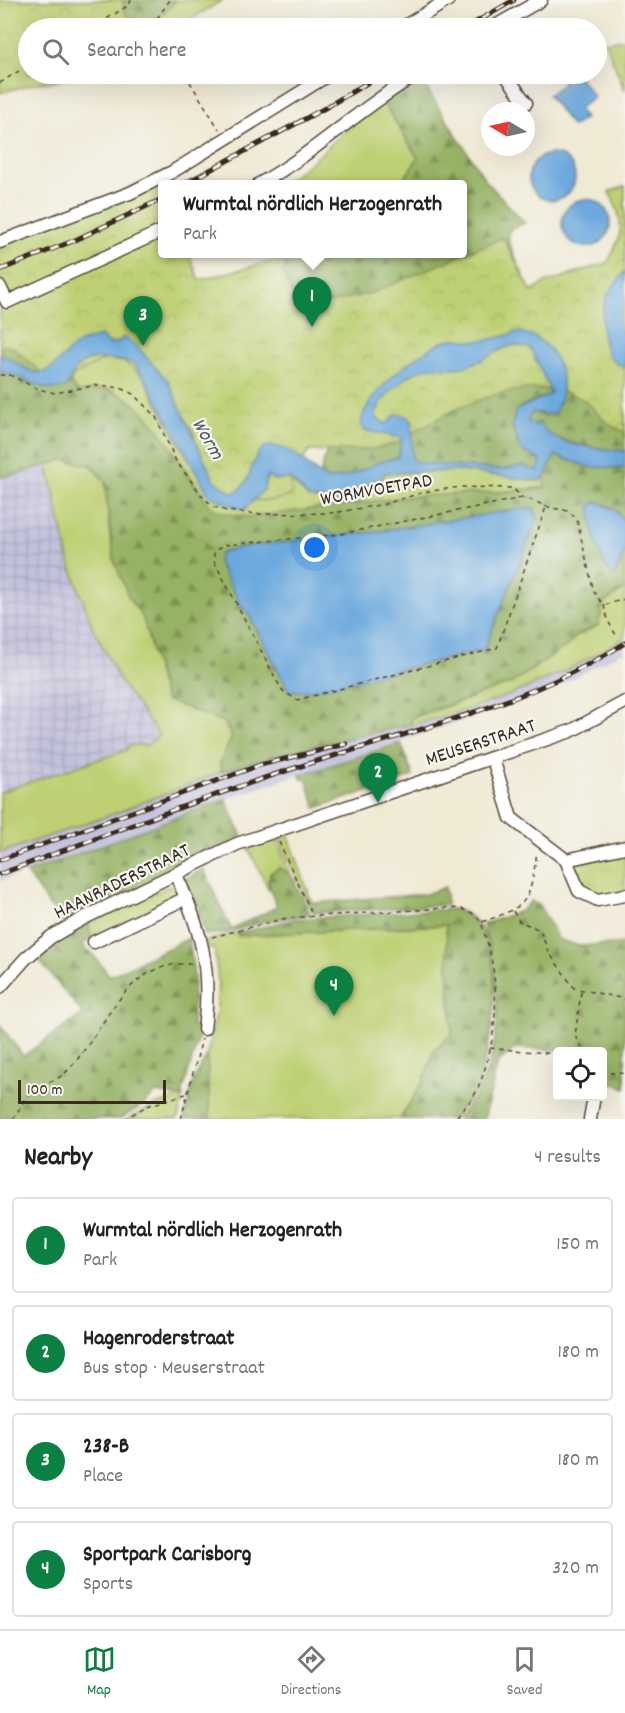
<!DOCTYPE html>
<meta charset="utf-8">
<style>
body{margin:0;font-family:Dekko,sans-serif;background:#f2f2f2;color:#222}
.controls{position:absolute;right:18px;bottom:18px;display:grid;overflow:hidden;border-radius:6px;box-shadow:0 6px 24px #0002}
.controls button{width:54px;height:54px;display:grid;place-items:center;padding:0;border:0;border-bottom:2px solid #e0e0e0;background:#fff;color:#222;font:30px sans-serif}
.compass{position:absolute;left:481px;top:102px;width:54px;height:54px;border-radius:50%;background:#fff;box-shadow:0 6px 24px #0002;rotate:279deg}
.scale{position:absolute;left:18px;bottom:15px;width:148px;box-sizing:border-box;padding-left:6px;border:3px solid #3b2a1e;border-top:0;font-size:16px;line-height:21px;white-space:nowrap;color:#3b2a1e;-webkit-text-stroke:4px #f6f6f2;paint-order:stroke}
.you{position:absolute;left:315px;top:548px;width:21px;height:21px;margin:-15px;border:4px solid #fff;border-radius:50%;background:#1a73e8;box-shadow:0 0 0 9px #1a73e833}
.badge{display:grid;place-items:center;width:39px;height:39px;border-radius:50%;background:#0b8043;color:#fff;font-size:20px;font-weight:700}
.pin{position:absolute;translate:-50% -50px;filter:drop-shadow(0 2px 3px #0008)}
.pin::after{content:'';position:absolute;top:32px;width:21px;height:18px;background:inherit;clip-path:polygon(0 0,100% 0,50% 100%)}
.popup{position:absolute;left:158px;top:180px;width:309px;height:78px;box-sizing:border-box;display:grid;place-content:center;border-radius:6px;background:#fff;filter:drop-shadow(0 2px 4px #0005);font-size:20px;white-space:nowrap;color:#767676}
.popup b{font-size:22px;color:#222}
.popup::after{content:'';position:absolute;left:50%;top:100%;margin-left:-12px;border:12px solid transparent;border-top-color:#fff}
.list{margin:0;padding:0;list-style:none}
h2{display:flex;justify-content:space-between;align-items:center;height:78px;margin:0;padding:0 24px;font-size:26px}
h2 small{font-size:20px;font-weight:400;color:#767676}
.list li{display:grid;grid-template-columns:39px 1fr auto;gap:18px;align-items:center;box-sizing:border-box;height:96px;margin:0 12px 12px;padding:0 12px;border:2px solid #e0e0e0;border-radius:6px}
.list b{display:block;font-size:22px;white-space:nowrap}
.list p{margin:0;font-size:20px;white-space:nowrap;color:#767676}
.list em{font-size:20px;font-style:normal;color:#767676}
.icon{flex:none;width:33px;height:33px;fill:none;stroke:currentColor;stroke-width:2;stroke-linecap:round;stroke-linejoin:round}
.map{position:relative;flex:none;width:625px;height:1119px;overflow:hidden}
.search{position:absolute;background:#fff;box-shadow:0 6px 24px #0002;left:18px;right:18px;top:18px;height:66px;display:flex;align-items:center;gap:15px;box-sizing:border-box;padding:0 21px;border-radius:33px;color:#767676;font-size:22px}
.sheet{height:510px;background:#fff}
nav{display:flex;justify-content:space-around;align-items:center;box-sizing:border-box;height:84px;border-top:2px solid #e0e0e0;background:#fff;font-size:16px;color:#767676}
nav a{display:grid;justify-items:center;gap:3px}
nav .on{color:#0b8043}
.map>svg:first-child{display:block}
.industrial{fill:url(#industrial-grid)}
.railway{fill:#c2c1dc}
.grass{fill:#bed073;stroke:#7c7d48;stroke-width:1.5}
.forest{fill:url(#forest-firs);stroke:#686e42;stroke-width:1.5;fill-rule:evenodd}
.park{fill:url(#park-crowns);stroke:#7c7d48;stroke-width:1.5}
.water{fill:#6ca9dd;stroke:#546a7e;stroke-width:1.5;fill-rule:evenodd}
.lines{fill:none;stroke-linecap:round;stroke-linejoin:round}
.minor-casing{stroke:#564739;stroke-width:15}
.path{stroke:#564739;stroke-width:1.5;stroke-dasharray:4.5 4.5;stroke-linecap:butt}
.minor{stroke:#fff;stroke-width:12}
.rail-casing{stroke:#3b2a1e;stroke-width:5}
.rail{stroke:#f6f6f2;stroke-width:3;stroke-dasharray:9;stroke-linecap:butt}
.labels{text-anchor:middle;stroke-width:4.5;stroke-linejoin:round;paint-order:stroke}
.street-label{font-size:20px;fill:#3b2a1e;stroke:#f6f6f2}
.water-label{font-size:21px;font-style:italic;fill:#4c5661;stroke:#f6f6f2}
</style>
<div class="map">
<svg width="625" height="1119" viewBox="0 0 625 1119">
<defs>
<pattern id="industrial-grid" width="8" height="8" patternUnits="userSpaceOnUse" patternTransform="scale(1.5)"><rect width="8" height="8" fill="#c2c1dc"/><path d="M0 4h8M4 0v8" fill="none" stroke="#a8a6bc"/></pattern>
<pattern id="forest-firs" width="22" height="20" patternUnits="userSpaceOnUse" patternTransform="scale(1.5)"><rect width="22" height="20" fill="#96b265"/><path d="M5 1l3.5 6h-7zM16 11l3.5 6h-7z" fill="#7c9153"/></pattern>
<pattern id="park-crowns" width="20" height="18" patternUnits="userSpaceOnUse" patternTransform="scale(1.5)"><rect width="20" height="18" fill="#bed073"/><path d="M2 6a3 3 0 1 1 6 0M12 15a3 3 0 1 1 6 0" fill="none" stroke="#a4b363"/></pattern>
</defs>
<rect width="100%" height="100%" fill="#f6f6f2"/>
<filter id="ink" filterUnits="userSpaceOnUse"><feTurbulence type="fractalNoise" baseFrequency=".0167" numOctaves="2"/><feDisplacementMap in="SourceGraphic" scale="12" xChannelSelector="R" yChannelSelector="G"/><feConvolveMatrix kernelMatrix="1 2 1 2 8 2 1 2 1" color-interpolation-filters="sRGB"/></filter>
<filter id="wash" filterUnits="userSpaceOnUse"><feTurbulence type="fractalNoise" baseFrequency=".008" numOctaves="4" result="noise"/><feDisplacementMap in="SourceGraphic" scale="24" xChannelSelector="R" yChannelSelector="G"/><feGaussianBlur stdDeviation="1.35" result="paint"/><feColorMatrix in="noise" values="0 0 0 0 0 0 0 0 0 0 0 0 0 0 0 0 0 1.4 0 .05"/><feComposite in="paint" operator="in"/></filter>
<g filter="url(#wash)">
<rect width="100%" height="100%" fill="#f0ead5"/>
<path class="industrial" d="M47,463L70,564L93,628L122,684L159,735L147,745H129L127,750L0,792V477L18,474Z"/>
<path class="railway" d="M625,637L624,655L622,652L559,686L514,704L240,794L0,881V853L116,813L221,772L291,751L428,721L519,692L584,662Z"/>
<path class="grass" d="M176,0H223L176,28H164V24L158,19Z
M625,39V91L605,42Z
M383,102L418,158L401,184H280C319,162 345,125 383,102Z
M105,359L133,363L139,369C158,401 204,510 245,509L264,490L286,477L309,498L341,501L377,480L381,481L384,474L388,473L461,471L538,481L544,478L546,487L249,517L218,512L210,506L170,446L113,390L103,389L79,393L70,383L76,370Z
M63,460L91,465L105,482L110,538L129,598L143,618L165,699L221,720L232,737L220,763L221,772L116,813L0,853V792L127,750L129,745H147L159,735L122,684L93,628L70,564L47,463Z
M625,589V637C560,679 486,707 411,725L410,718L469,699L568,645L577,635L585,633L604,603Z
M288,834L310,897L306,898L278,837Z
M275,837L290,873L279,869L268,879L269,890L248,848Z
M176,883L179,895L92,939L88,924Z
M446,925L452,1034L434,1052L423,1082L400,1119H210L207,1055L217,1009L218,979L214,948H208L206,941L238,933V936Z
M183,1096L178,1119H128L155,1105Z"/>
<path class="forest" d="M0,0H176L158,19L143,28H28V74H78L55,82L25,84L0,92Z
M419,77L486,181L525,223L510,229L508,240L530,292L571,274L611,262L625,367V451C587,447 559,444 527,421L532,412L545,416L561,392L562,380L200,447L191,435L185,416L138,345L42,372L35,373L0,355V309L146,310L275,276L286,268L275,254H462V184H401L418,158L383,102Z
M0,371L65,388L70,383L79,393C141,368 179,470 210,506C221,515 235,515 249,517L415,496L521,491L545,487L544,478L555,455L588,467L625,468V522C619,511 608,502 595,502L590,509L594,532L607,570L616,574L625,550V589L604,603L598,626L577,635L568,645L512,683L411,718V725L291,751L221,772L220,763L232,737L226,723L165,700L143,618L129,598L114,560L105,482L97,471L91,465L63,460L18,474L0,477ZM527,508L534,509L537,520L484,650L310,691H289L248,613L220,567L242,547L373,532Z
M408,378L550,390L549,395L521,406L512,426L522,451L539,458L541,466L538,471L523,466L503,470L418,463L412,459Z
M331,435L402,438L398,458C373,458 344,492 320,475Z
M401,743L413,776L316,808L306,779H301L300,775Z
M226,799L242,837L63,924L26,873Z
M279,868L290,873L310,914L266,921L226,933L205,935L198,909L183,880L204,869L231,929L277,907C272,895 267,886 270,873Z
M445,887L447,905L314,913L306,898L310,897L313,903L426,894Z
M531,901L539,905L558,939L579,946L625,943V1088L603,1080L602,1052L516,1048L498,1062L484,1119H457C507,1067 503,989 483,924L521,911Z
M452,909C514,919 494,1045 477,1086C472,1099 461,1108 453,1119H400L423,1082L433,1052L452,1034L446,925L238,936V933L295,919Z
M88,924L92,939L83,943L86,952L90,951L110,976L189,938L194,976L192,1027L201,1029L181,1097L156,1093L143,1105L120,1119H0V1025L23,1056L83,1014L37,958Z
M207,1055L210,1119H184L194,1079Z"/>
<path class="park" d="M0,0H123L124,11L135,28H28V74H69L0,93Z
M166,171L170,184H162V254H189L199,280L277,260L299,309L369,294L503,238L532,292L545,283L607,263C624,234 625,221 609,192L625,186V432C620,429 613,427 609,424C597,415 592,403 578,397C528,374 466,402 422,427C415,430 410,437 403,440C375,454 339,449 309,451L290,478L292,495C267,505 243,500 219,490L196,443L194,433L185,420L143,376L124,362L106,359L73,376L50,380L14,348L5,345L0,349V238L72,214Z
M625,852V891L601,897L583,890L573,867L575,864Z"/>
<path class="water" d="M565,17L574,19L579,28H552L556,20Z
M564,74H577L594,97L578,109L585,118L572,127L548,95L564,83L560,77Z
M529 177a23 23 0 1 1 46 0a23 23 0 1 1-46 0Z
M562 223a24 24 0 1 1 48 0a24 24 0 1 1-48 0Z
M625,271V301L620,314V327L625,339V367C598,361 599,319 606,298C610,289 620,279 625,271Z
M516,332C556,334 575,385 553,415L532,412L527,421L535,426L539,422C553,449 599,448 625,451V468L588,467L555,455L544,478L538,481L461,471L385,473L379,483L376,480L347,499L336,502L309,498L291,479L275,480L267,476L264,490L245,509H240L209,496L148,383L133,363C117,360 88,354 77,368C72,373 70,382 65,388C41,394 22,375 0,371V355C13,358 25,372 38,373C53,373 64,354 75,346C83,340 91,338 101,336L108,343L115,344L124,337C142,347 151,366 167,379L214,480L233,493C260,484 245,433 284,449C300,455 312,470 326,479C357,480 372,459 398,458L402,438L362,430C353,401 427,343 452,339C458,338 464,341 471,341C481,341 507,337 516,332ZM514,345L530,348L551,392L549,395L516,410L512,426L522,451L541,460L538,471L523,466L503,470L418,463L412,459V421L407,416L397,414L386,424L376,418C375,400 410,372 426,368C438,365 451,370 463,367C482,364 495,349 514,345Z
M599,502L615,510L625,522V550L614,576C602,571 586,515 593,503Z
M527,508L534,509L537,520L484,650L310,691H289L248,613L242,607L218,562L220,553L242,547L373,532Z"/>
</g>
<g filter="url(#ink)">
<g class="lines">
<defs>
<path id="minor" d="M402,28L448,0
M492,28L541,0
M505,74L526,103
M259,184C315,153 361,107 417,74
M0,242L130,193L172,172L330,74
M0,287L7,302L162,231
M493,759L511,818L566,860L579,891L598,900L625,895
M566,860L625,847
M176,875C201,929 212,968 204,1029
M94,942L186,898
M0,987L26,958L51,937L84,918L237,844L571,731L625,702
M590,1119L594,1096"/>
</defs>
<use href="#minor" class="minor-casing"/>
<path class="path" d="M92,28L129,5L131,0
M158,28V17L170,0
M185,74L219,129
M0,83L28,65
M0,375H10L38,389L55,393L97,385L121,388L133,394L156,417L176,461L204,498L214,507L227,511L259,514L333,513L385,504L424,492L461,487L513,488L522,498C533,499 539,504 548,507C561,511 568,506 577,521L594,592L604,606L608,621L616,635
M522,498L341,534L225,545L214,551V561L278,683L283,691L297,700L497,648L546,507
M605,605L625,599
M279,842L312,914
M513,911L519,921L540,930L548,951L574,988L625,999
M482,922C531,905 529,902 537,852
M212,937L287,918L447,908C457,908 469,909 477,917C483,923 484,934 487,942C501,990 497,1039 479,1086C474,1099 463,1108 455,1119
M581,992L575,1036L584,1052
M490,1048L558,1054
M602,1078L610,1073H625
M13,1119C20,1110 25,1096 34,1089C46,1079 54,1085 69,1069C109,1026 123,959 195,964
M124,1119L147,1106L186,1094
M181,1119L202,1039"/>
<use href="#minor" class="minor"/>
<defs>
<path id="rail" d="M466,28L514,0
M184,184L325,108L382,74
M0,270L73,241L162,199
M0,860L260,765L346,744
M0,874C98,838 195,800 295,768C406,732 526,706 625,643"/>
</defs>
<use href="#rail" class="rail-casing"/>
<use href="#rail" class="rail"/>
</g>
</g>
<g class="labels">
<g class="street-label">
<text transform="translate(376 488) rotate(-10)" y="7">WORMVOETPAD</text>
<text transform="translate(480 741) rotate(-18)" y="7">MEUSERSTRAAT</text>
<text transform="translate(121 880) rotate(-26)" y="7">HAANRADERSTRAAT</text>
</g>
<g class="water-label">
<text transform="translate(209 438) rotate(60)" y="7">Worm</text>
</g>
</g>
</svg>
<div class="controls">
<button><svg class="icon" aria-label="locate" viewBox="0 0 24 24"><circle cx="12" cy="12" r="6"/><path d="M12 2v4M12 18v4M2 12h4M18 12h4"/></svg></button>
</div>
<svg class="compass" viewBox="-18 -18 36 36"><path d="M0-13l5 13h-10z" fill="#e53935"/><path d="M0 13l5-13h-10z" fill="#767676"/></svg>
<div class="scale">100 m</div>
<div class="you"></div>
<div class="pin badge" style="left:312px;top:327px">1</div>
<div class="popup"><b>Wurmtal nördlich Herzogenrath</b>Park</div>
<div class="pin badge" style="left:378px;top:803px">2</div>
<div class="pin badge" style="left:143px;top:346px">3</div>
<div class="pin badge" style="left:334px;top:1016px">4</div>
<div class="search"><svg class="icon" aria-label="search" viewBox="0 0 24 24"><circle cx="10" cy="10" r="6"/><path d="M15 15l6 6"/></svg>Search here</div>
</div>
<section class="sheet">
<h2>Nearby<small>4 results</small></h2>
<ul class="list">
<li><span class="badge">1</span><div><b>Wurmtal nördlich Herzogenrath</b><p>Park</p></div><em>150 m</em></li>
<li><span class="badge">2</span><div><b>Hagenroderstraat</b><p>Bus stop · Meuserstraat</p></div><em>180 m</em></li>
<li><span class="badge">3</span><div><b>238-B</b><p>Place</p></div><em>180 m</em></li>
<li><span class="badge">4</span><div><b>Sportpark Carisborg</b><p>Sports</p></div><em>320 m</em></li>
</ul>
</section>
<nav>
<a class="on"><svg class="icon" aria-label="map" viewBox="0 0 24 24"><path d="M3 6l6-2 6 2 6-2v14l-6 2-6-2-6 2zM9 4v14M15 6v14"/></svg>Map</a>
<a><svg class="icon" aria-label="directions" viewBox="0 0 24 24"><path d="M12 3l9 9-9 9-9-9zM9 14v-3h6M13 9l2 2-2 2"/></svg>Directions</a>
<a><svg class="icon" aria-label="saved" viewBox="0 0 24 24"><path d="M7 4h10v16l-5-4-5 4z"/></svg>Saved</a>
</nav>
